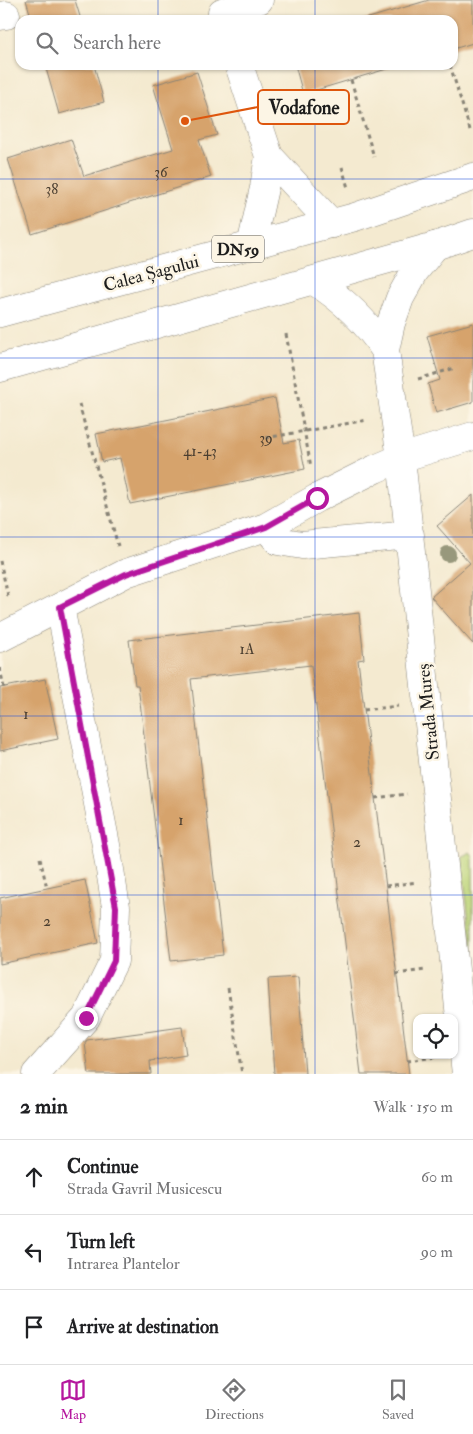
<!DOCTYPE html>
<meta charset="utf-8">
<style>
body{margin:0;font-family:"IM FELL Double Pica",serif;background:#f2f2f2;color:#202124}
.controls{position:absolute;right:15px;bottom:15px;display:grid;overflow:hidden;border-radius:10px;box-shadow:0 1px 4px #0004}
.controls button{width:45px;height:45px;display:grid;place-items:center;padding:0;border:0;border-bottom:1px solid #e0e0e0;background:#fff;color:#202124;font:25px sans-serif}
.stop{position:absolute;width:15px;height:15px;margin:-11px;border:4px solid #b5179e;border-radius:50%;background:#fff}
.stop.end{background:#b5179e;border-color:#fff;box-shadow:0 1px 5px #0008}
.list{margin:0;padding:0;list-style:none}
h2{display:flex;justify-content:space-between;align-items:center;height:65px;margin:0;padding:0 20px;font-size:21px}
h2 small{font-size:16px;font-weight:400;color:#757577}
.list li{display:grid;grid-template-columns:32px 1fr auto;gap:15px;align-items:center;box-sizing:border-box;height:75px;padding:0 20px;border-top:1px solid #e0e0e0}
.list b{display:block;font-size:19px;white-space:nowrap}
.list p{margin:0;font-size:16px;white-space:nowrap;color:#757577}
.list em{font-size:16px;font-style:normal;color:#757577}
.icon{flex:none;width:28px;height:28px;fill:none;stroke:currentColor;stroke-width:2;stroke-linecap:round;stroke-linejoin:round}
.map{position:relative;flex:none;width:473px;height:1074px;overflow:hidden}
.search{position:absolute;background:#fff;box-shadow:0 1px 4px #0004;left:15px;right:15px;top:15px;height:55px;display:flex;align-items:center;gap:12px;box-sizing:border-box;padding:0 18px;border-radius:15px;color:#757577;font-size:19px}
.sheet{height:290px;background:#fff}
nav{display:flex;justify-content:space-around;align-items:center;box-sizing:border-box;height:70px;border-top:1px solid #e0e0e0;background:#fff;font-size:14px;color:#757577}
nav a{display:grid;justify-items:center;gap:2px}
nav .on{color:#b5179e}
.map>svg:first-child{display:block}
.green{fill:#bdd57a;stroke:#6c784b}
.building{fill:#d6a36c}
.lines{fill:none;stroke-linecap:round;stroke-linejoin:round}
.minor-casing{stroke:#888376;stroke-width:29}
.major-casing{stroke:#888376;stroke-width:29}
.path{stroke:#888376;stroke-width:3;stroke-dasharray:4 4;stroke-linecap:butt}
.minor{stroke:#fff;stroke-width:28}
.major{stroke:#fff;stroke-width:28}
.tree{fill:#98987c}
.route{stroke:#b5179e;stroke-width:6}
.grid{fill:none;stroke:#1d4ed8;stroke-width:1;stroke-opacity:0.55}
.labels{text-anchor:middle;stroke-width:5;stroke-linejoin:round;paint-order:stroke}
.number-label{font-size:15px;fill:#4a3e30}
.shield{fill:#fcf5e5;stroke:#5f5d58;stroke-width:1}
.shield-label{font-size:16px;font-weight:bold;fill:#1c1c1c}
.street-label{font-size:18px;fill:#1c1c1c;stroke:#fcf5e5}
.leader{fill:none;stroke:#de560d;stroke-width:2}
.callout-dot{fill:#de560d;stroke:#fcf5e5;stroke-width:2}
.callout{fill:#fcf5e5;stroke:#de560d;stroke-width:2}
.callout-label{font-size:19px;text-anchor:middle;font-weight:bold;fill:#1c1c1c}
</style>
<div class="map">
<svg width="473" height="1074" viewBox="0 0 473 1074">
<rect width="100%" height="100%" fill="#fcf5e5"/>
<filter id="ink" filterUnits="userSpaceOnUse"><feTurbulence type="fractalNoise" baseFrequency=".02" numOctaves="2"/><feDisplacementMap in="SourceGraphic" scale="10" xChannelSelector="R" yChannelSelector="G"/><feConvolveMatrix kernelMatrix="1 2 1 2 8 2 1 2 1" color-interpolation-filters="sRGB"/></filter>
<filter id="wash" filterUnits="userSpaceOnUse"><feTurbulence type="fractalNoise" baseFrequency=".0096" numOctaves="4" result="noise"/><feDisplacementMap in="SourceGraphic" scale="20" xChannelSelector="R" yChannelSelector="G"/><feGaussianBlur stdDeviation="1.12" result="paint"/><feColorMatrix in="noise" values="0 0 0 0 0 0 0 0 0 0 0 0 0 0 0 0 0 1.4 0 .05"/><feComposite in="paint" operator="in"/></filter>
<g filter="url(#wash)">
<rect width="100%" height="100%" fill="#f4ead0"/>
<path class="green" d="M470,852L473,856V952L461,857Z"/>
<g id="blocks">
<path class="building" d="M26,0H75L81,20H32Z
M429,0H473V43L453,49V20H362Z
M45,65H94L104,102L59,114Z
M295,65H400L303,94Z
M197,72L217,135L199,140L211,177L32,234L8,159L71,139L84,176L173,149L153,85Z
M473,323V402L436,413L428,384L440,380L427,336Z
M275,398L284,443L299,440L305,469L130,504L120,458L102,462L96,434Z
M473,495V644L431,597L470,563L437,526Z
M359,613L364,659L358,660L409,1074H361L311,665L191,679L223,955L171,961L138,685H135L129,640Z
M45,679L58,739L0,751V688Z
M85,880L98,943L0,964V898Z
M298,977L305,1074H274L268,979Z
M182,1027L186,1055L150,1061L151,1074H89L85,1043L87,1040Z"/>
</g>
</g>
<g filter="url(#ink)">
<use href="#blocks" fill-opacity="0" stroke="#888376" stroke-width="1"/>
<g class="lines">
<defs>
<path id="minor" d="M222,13L259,0
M0,16L6,15
M239,65L269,156L332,224
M251,246L264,188L269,156
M435,246L415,271L400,298L391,323L385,350L401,458L466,1074
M314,281C343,299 366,321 385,350
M266,527L278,541L302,545L410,535
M0,638L126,573L266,527L317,498L375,469L401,458L473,436
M36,1074L86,1018L114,961L116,907L106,845L60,607"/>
<path id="major" d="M0,313L355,217L473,177
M0,368L435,246L473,233"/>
</defs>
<use href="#minor" class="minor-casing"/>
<use href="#major" class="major-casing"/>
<path class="path" d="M450,65L470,130
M351,80L374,157
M342,167L348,188
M286,334L311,467
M418,379L455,368
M79,404L118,546
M266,438L367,420
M0,561L9,600
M0,668L4,688
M364,710L398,706
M375,798L407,794
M40,858L47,888
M386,886L417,882
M396,974L425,970
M228,988L242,1074
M407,1061L436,1057"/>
<use href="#minor" class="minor"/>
<use href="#major" class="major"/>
</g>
<circle class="tree" cx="448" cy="554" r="8"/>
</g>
<g class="lines" filter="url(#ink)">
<path class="route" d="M86,1018L114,961L116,907L60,607L126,574L266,527L317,498"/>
</g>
<path class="grid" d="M158,0V20M315,0V20M158,65V1074M315,65V1074M0,179H473M0,358H473M0,537H473M0,716H473M0,895H473"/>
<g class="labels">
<g class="number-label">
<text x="161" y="177">36</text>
<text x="52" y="194">38</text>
<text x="266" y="443">39</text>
<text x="200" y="456">41-43</text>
<text x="247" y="654">1A</text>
<text x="26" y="719">1</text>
<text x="181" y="825">1</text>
<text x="357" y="847">2</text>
<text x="47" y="926">2</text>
</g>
<rect class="shield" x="212" y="235.5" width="52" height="27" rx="4"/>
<g class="shield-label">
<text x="238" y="255">DN59</text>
</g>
<g class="street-label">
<text transform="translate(151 273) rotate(-15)" y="6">Calea Șagului</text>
<text transform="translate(428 712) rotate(-96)" y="6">Strada Mureș</text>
</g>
</g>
<path class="leader" d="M185 121L258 107"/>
<circle class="callout-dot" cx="185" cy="121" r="5"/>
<rect class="callout" x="258" y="90" width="91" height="34" rx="5"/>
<g class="callout-label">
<text x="304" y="114">Vodafone</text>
</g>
</svg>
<div class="controls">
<button><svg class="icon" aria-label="locate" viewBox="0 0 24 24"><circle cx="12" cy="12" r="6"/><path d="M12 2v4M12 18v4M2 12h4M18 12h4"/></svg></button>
</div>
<div class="stop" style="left:317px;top:498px"></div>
<div class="stop end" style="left:86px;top:1018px"></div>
<div class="search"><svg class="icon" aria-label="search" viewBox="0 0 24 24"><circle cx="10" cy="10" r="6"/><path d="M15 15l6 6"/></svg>Search here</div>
</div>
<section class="sheet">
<h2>2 min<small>Walk · 150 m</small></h2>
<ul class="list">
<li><svg class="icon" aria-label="ahead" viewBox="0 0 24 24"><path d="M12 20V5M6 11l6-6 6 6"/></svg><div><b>Continue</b><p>Strada Gavril Musicescu</p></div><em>60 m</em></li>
<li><svg class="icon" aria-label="left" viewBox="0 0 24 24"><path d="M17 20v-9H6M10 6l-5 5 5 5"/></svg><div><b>Turn left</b><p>Intrarea Plantelor</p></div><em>90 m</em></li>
<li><svg class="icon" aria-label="arrive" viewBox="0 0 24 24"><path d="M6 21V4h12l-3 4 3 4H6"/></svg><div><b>Arrive at destination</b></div></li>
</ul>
</section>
<nav>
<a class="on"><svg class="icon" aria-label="map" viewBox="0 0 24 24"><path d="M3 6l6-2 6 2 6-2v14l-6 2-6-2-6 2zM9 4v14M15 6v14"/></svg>Map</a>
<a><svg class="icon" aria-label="directions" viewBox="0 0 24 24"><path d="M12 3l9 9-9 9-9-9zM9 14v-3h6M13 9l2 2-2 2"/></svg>Directions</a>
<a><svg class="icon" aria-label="saved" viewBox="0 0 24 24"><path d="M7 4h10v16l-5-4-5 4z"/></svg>Saved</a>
</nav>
